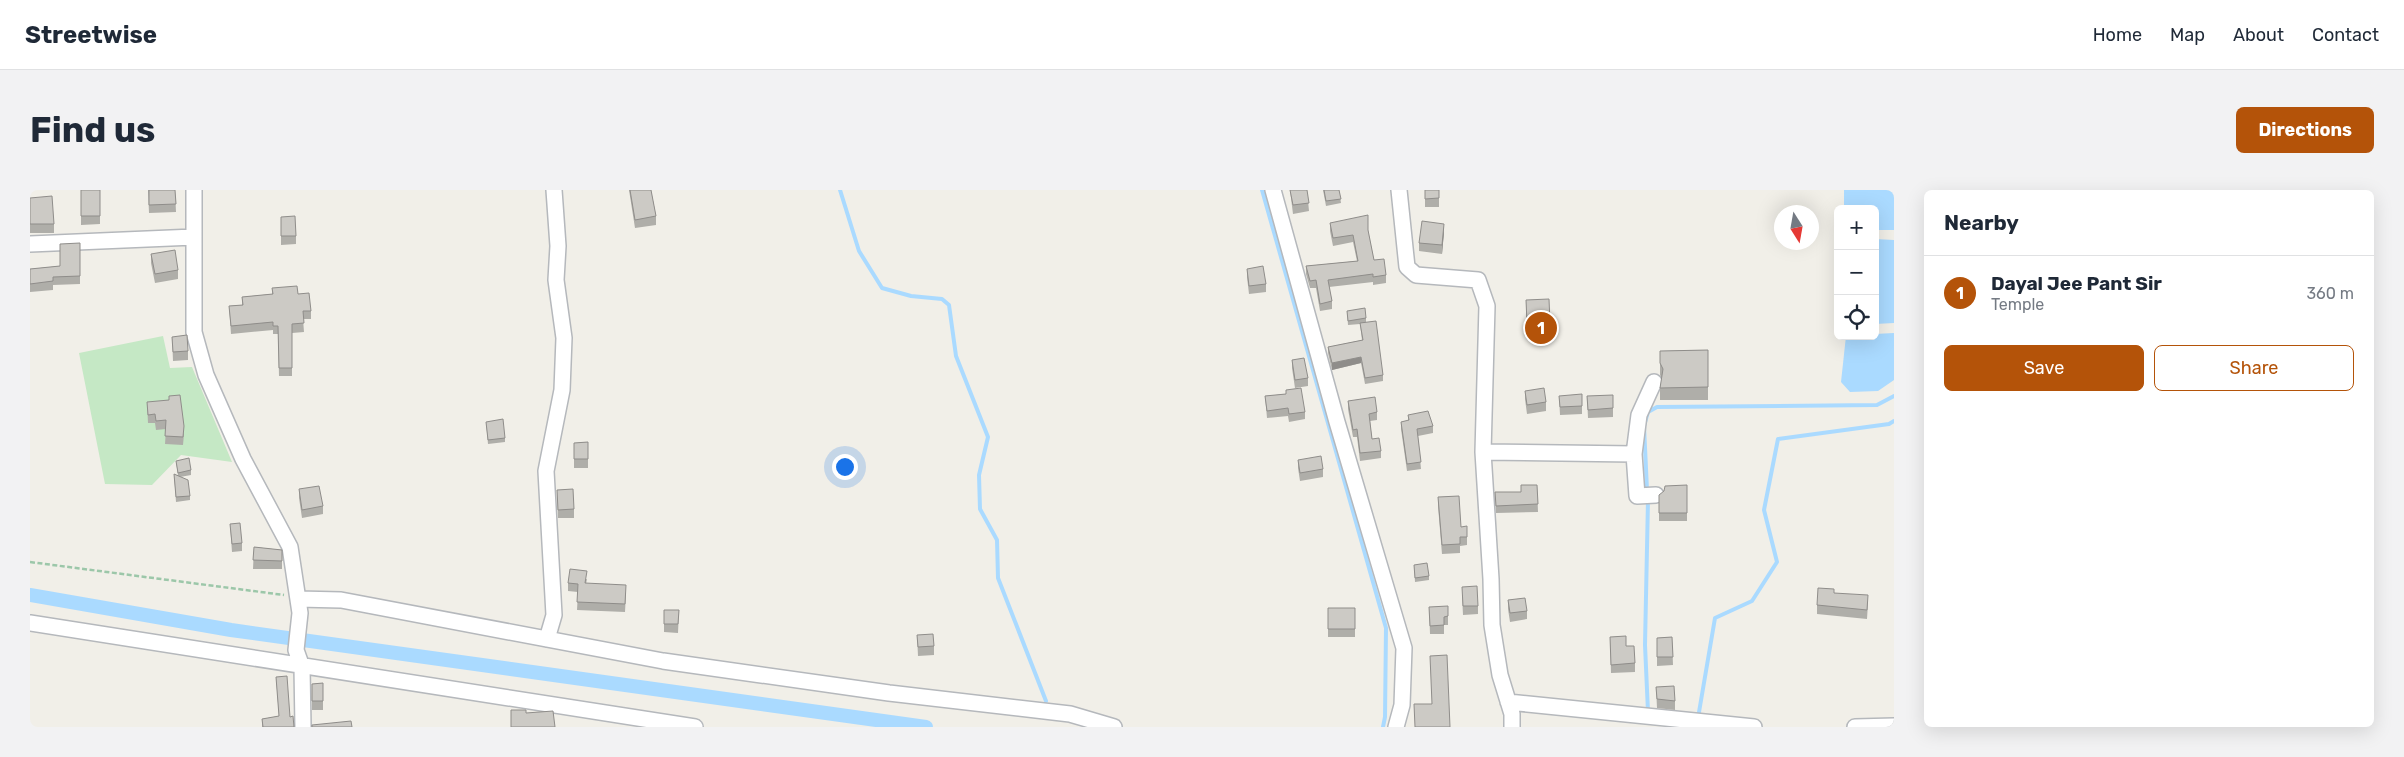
<!DOCTYPE html>
<meta charset="utf-8">
<style>
body{margin:0;font-family:Rubik,sans-serif;background:#f2f2f3;color:#1f2937}
.controls{position:absolute;right:15px;top:15px;display:grid;overflow:hidden;border-radius:8px;box-shadow:0 5px 20px #0002}
.controls button{width:45px;height:45px;display:grid;place-items:center;padding:0;border:0;border-bottom:1px solid #e0e1e3;background:#fff;color:#1f2937;font:25px sans-serif}
.compass{position:absolute;left:1744px;top:15px;width:45px;height:45px;border-radius:50%;background:#fff;box-shadow:0 5px 20px #0002;rotate:169deg}
.you{position:absolute;left:814px;top:276px;width:18px;height:18px;margin:-12px;border:4px solid #fff;border-radius:50%;background:#1a73e8;box-shadow:0 0 0 8px #1a73e833}
.badge{display:grid;place-items:center;width:32px;height:32px;border-radius:50%;background:#b45309;color:#fff;font-size:16px;font-weight:700}
.pin{position:absolute;translate:-50% -50%;border:2px solid #fff;box-shadow:0 1px 5px #0006}
.list{margin:0;padding:0;list-style:none}
h2{display:flex;justify-content:space-between;align-items:center;height:65px;margin:0;padding:0 20px;font-size:21px}
h2 small{font-size:16px;font-weight:400;color:#747a83}
.list li{display:grid;grid-template-columns:32px 1fr auto;gap:15px;align-items:center;box-sizing:border-box;height:75px;padding:0 20px;border-top:1px solid #e0e1e3}
.list b{display:block;font-size:19px;white-space:nowrap}
.list p{margin:0;font-size:16px;white-space:nowrap;color:#747a83}
.list em{font-size:16px;font-style:normal;color:#747a83}
.actions{display:flex;gap:10px;padding:15px 20px}
.actions a{flex:1;padding:11px 0;border:1px solid #b45309;border-radius:8px;text-align:center;font-size:18px;color:#b45309}
.actions .main{background:#b45309;color:#fff}
.icon{flex:none;width:28px;height:28px;fill:none;stroke:currentColor;stroke-width:2;stroke-linecap:round;stroke-linejoin:round}
.map{position:relative;flex:none;width:1864px;height:537px;overflow:hidden;border-radius:8px}
header{display:flex;align-items:center;gap:30px;box-sizing:border-box;height:70px;padding:0 25px;background:#fff;border-bottom:1px solid #e0e1e3}
header strong{font-size:24px}
nav{display:flex;gap:28px;margin-inline-start:auto;font-size:18px}
.intro{display:flex;align-items:center;justify-content:space-between;box-sizing:border-box;height:120px;padding:0 30px}
h1{margin:0;font-size:35px}
.button{padding:12px 22px;border-radius:8px;background:#b45309;color:#fff;font-size:18px;font-weight:700}
main{display:flex;gap:30px;padding:0 30px}
aside{flex:1;background:#fff;border-radius:8px;box-shadow:0 5px 20px #0002}
.map>svg:first-child{display:block}
.green{fill:#c5e8c5}
.water{fill:#aadaff}
.lines{fill:none;stroke-linecap:round;stroke-linejoin:round}
.stream{stroke:#aadaff;stroke-width:4}
.canal{stroke:#aadaff;stroke-width:14}
.minor-casing{stroke:#b5b8bc;stroke-width:18}
.path{stroke:#9cc7a9;stroke-width:2.5;stroke-dasharray:5 2.5;stroke-linecap:butt}
.minor{stroke:#fff;stroke-width:15}
.wall{fill:#afaea9}
.shaded-wall{fill:#8f8d8a}
.building{fill:#cccac5;stroke:#8f8d8a}
</style>
<header>
<strong>Streetwise</strong>
<nav><a>Home</a><a>Map</a><a>About</a><a>Contact</a></nav>
</header>
<div class="intro"><h1>Find us</h1><a class="button">Directions</a></div>
<main>
<div class="map">
<svg width="1864" height="537" viewBox="0 0 1864 537">
<rect width="100%" height="100%" fill="#f1efe8"/>
<path class="green" d="M133,146L140,178L162,177L202,272L151,265L122,295L75,294L49,163Z"/>
<path class="water" d="M1814,0H1864V40H1845V19H1814Z
M1845,49L1864,50V133L1845,134Z
M1864,143V190L1848,201L1820,202L1811,192L1816,146H1845V144Z"/>
<g class="lines">
<path class="stream" d="M810,0L829,61L852,98L881,106L912,109L919,115L926,166L958,247L949,285L950,319L967,350L968,388L1016,511
M1232,0L1356,438L1355,527L1353,537
M1617,300L1614,236L1618,222L1627,217L1847,215L1864,206
M1618,310L1615,455L1618,522
M1668,528L1685,428L1722,411L1747,372L1734,320L1748,249L1859,234L1864,231"/>
<path class="canal" d="M0,405L201,440L896,537"/>
<defs>
<path id="minor" d="M164,0V142L176,185L213,269L260,357L270,423L266,460L272,477L273,537
M1243,0L1307,232L1374,458L1372,515L1366,537
M1369,0L1377,77L1386,85L1448,90L1457,116L1453,262L1461,389L1462,435L1470,485L1482,524V537
M0,54L164,47
M1453,262L1604,264L1607,306L1626,305
M1604,264L1609,225L1624,192
M268,409L311,410L633,471L859,503L1040,524L1084,537
M0,433L665,537
M517,449L524,425L516,281L532,200L534,148L526,90L528,56L524,0
M1478,512L1724,537
M1825,537L1864,536"/>
</defs>
<use href="#minor" class="minor-casing"/>
<path class="path" d="M0,372L254,405"/>
<use href="#minor" class="minor"/>
</g>
<path class="wall" d="M51,0H70V34L51,35Z
M118,0H145L146,22L119,23Z
M599,0H621L626,26V35L605,38Z
M1260,0H1277L1279,21L1263,24Z
M1293,0H1309L1311,13L1296,16Z
M1395,0H1409V17H1395Z
M0,8L24,34V43H0Z
M1300,33L1338,40L1344,70L1356,85V93L1343,95V92L1299,97L1302,111V119L1290,121L1286,98H1280L1276,84V76L1327,71L1323,52L1303,56L1300,41Z
M251,35L266,46V54L251,55Z
M1414,42L1412,64L1389,61V53Z
M50,53V94L23,95V100L0,102V79L30,76Z
M121,64L148,80V89L125,93L121,73Z
M1217,79L1236,94V102L1219,104L1217,87Z
M242,98L268,104L281,121V129H273L274,142L262,143V186H249L248,144H243V140L201,144L199,116L212,115V107L242,104Z
M1496,110L1520,133V149H1497Z
M1317,121L1336,128V132L1353,185V191L1335,194L1331,173L1302,180L1298,163V157L1332,150L1330,134L1318,135Z
M142,147L158,161V170L143,171Z
M1678,160V210H1630V198L1632,188L1630,185V161Z
M1262,170L1278,188V196L1265,198L1262,178Z
M1256,200L1275,222V229L1259,232L1258,226L1237,228L1235,206L1256,204Z
M1495,201L1516,212V221L1497,224L1495,209Z
M1529,206L1552,216V224L1530,225Z
M1557,206L1583,218V227L1558,228Z
M1318,211L1347,222V230L1340,231L1342,249L1351,261V268L1330,271L1327,247H1323L1318,219Z
M117,212L154,244L153,255L135,254L136,239L126,240L125,233H118Z
M1378,225L1403,236V243L1388,246L1391,279L1377,281L1371,239V232L1378,231Z
M456,232L475,248V252L458,254Z
M558,252V278H544V253Z
M1268,270L1293,279V287L1270,291L1268,278Z
M146,271L161,280V285L150,287L160,306V310L146,312L144,284L148,286Z
M1507,295L1508,322L1466,323L1465,302H1491Z
M1657,295V331H1629V305Z
M269,299L293,316V324L272,328L269,308Z
M527,300L544,319V328H528Z
M1408,307L1431,337L1437,347V355L1430,356V363L1412,364L1408,316Z
M200,334L212,353V361L202,362Z
M224,357L252,360V379H223Z
M1384,375L1399,386V390L1385,392Z
M557,389L556,394L596,403L595,422L547,420L548,402L538,401V393Z
M1804,403L1838,413L1837,429L1787,424V415Z
M1432,405L1448,416V424L1433,425Z
M1478,410L1497,421V429L1480,432L1478,419Z
M1399,417L1418,426V435H1414V444H1400Z
M1298,418H1325V447H1298Z
M634,420H649L648,443L634,442Z
M887,445L904,456V465L888,466Z
M1580,447L1596,456L1605,473V482L1581,483Z
M1642,447L1643,475L1627,476V448Z
M246,487L260,527L264,537H232V529L249,526Z
M293,493V520H282V494Z
M1626,497L1645,511V520L1627,518Z"/>
<path class="shaded-wall" d="M1414,34V42L1412,64V55Z
M1331,167V173L1302,180V173Z"/>
<path class="building" d="M51,0H70V26H51Z
M119,0H145L146,14L119,15Z
M600,0H621L626,26L605,30Z
M1260,0H1277L1279,13L1263,15Z
M1294,0H1309L1311,9L1296,11Z
M1395,0H1409V8L1395,9Z
M22,6L24,34H0V8Z
M1338,25V40L1344,70L1354,69L1356,85L1343,87V84L1298,90L1302,111L1290,114L1286,90L1280,91L1276,76L1328,71L1323,45L1303,48L1300,33Z
M265,26L266,46H251V27Z
M1392,31L1414,34L1412,55L1389,53Z
M50,53V86L23,87V91L0,94V79L30,76V54Z
M145,60L148,80L125,84L121,64Z
M1233,76L1236,94L1219,96L1217,79Z
M267,96L268,104L279,103L281,121H273L274,133L262,134V178H249L248,136H243V132L201,136L199,116L213,115L212,107L243,104L242,98Z
M1519,109L1520,133H1497L1496,110Z
M1335,118L1336,128L1318,131L1317,121Z
M1346,131L1353,185L1335,188L1331,167L1302,173L1298,157L1333,150L1330,133Z
M157,145L158,161L143,162L142,147Z
M1678,160V197L1630,198L1633,179L1630,173V161Z
M1274,168L1278,188L1265,190L1262,170Z
M1271,198L1275,222L1259,224L1258,218L1237,221L1235,206L1256,204V200Z
M1514,198L1516,212L1497,215L1495,201Z
M1552,204V216L1530,217L1529,206Z
M150,205L154,236L153,247L135,246L136,230L126,231L125,224L118,225L117,212L139,210V206Z
M1583,205V218L1558,220L1557,206Z
M1345,207L1347,222L1339,224L1342,249L1349,248L1351,261L1330,263L1327,239L1323,240L1318,211Z
M1398,221L1403,236L1387,239L1391,272L1377,274L1371,232L1379,230L1378,225Z
M473,229L475,248L458,250L456,232Z
M558,252V269H544V253Z
M1291,266L1293,279L1270,283L1268,270Z
M159,268L161,280L148,283L146,271Z
M144,284L158,290L160,306L146,307Z
M1491,295H1507L1508,314L1466,316L1465,302H1491Z
M1657,295V323H1629V305L1634,301L1635,296Z
M289,296L293,316L272,320L269,299Z
M543,299L544,319L528,320L527,300Z
M1429,306L1431,337L1437,336V347H1430V354L1412,355L1408,307Z
M210,333L212,353L202,354L200,334Z
M224,357L252,360V371L223,370Z
M1397,373L1399,386L1385,388L1384,375Z
M540,379L557,381L555,393L596,395L595,414L547,412L548,394L538,393Z
M1447,396L1448,416H1433L1432,397Z
M1788,398L1804,399V403L1838,405L1837,420L1787,415Z
M1495,408L1497,421L1480,423L1478,410Z
M1418,416V426L1414,427V435L1400,436L1399,417Z
M1298,418H1325V439H1298Z
M634,420H649L648,434H634Z
M903,444L904,456L888,457L887,445Z
M1596,446V456H1604L1605,473L1581,475L1580,447Z
M1642,447L1643,467H1627V448Z
M1417,465L1420,537H1385L1384,514H1402L1400,466Z
M257,486L260,527L263,526L264,537H233L232,529L249,526L246,487Z
M293,493V511H282V494Z
M1644,496L1645,511L1627,509L1626,497Z
M481,520H496V523L523,521L525,537H481Z
M321,531L322,537H282V535Z"/>
</svg>
<div class="controls">
<button>+</button>
<button>−</button>
<button><svg class="icon" aria-label="locate" viewBox="0 0 24 24"><circle cx="12" cy="12" r="6"/><path d="M12 2v4M12 18v4M2 12h4M18 12h4"/></svg></button>
</div>
<svg class="compass" viewBox="-18 -18 36 36"><path d="M0-13l5 13h-10z" fill="#e53935"/><path d="M0 13l5-13h-10z" fill="#747a83"/></svg>
<div class="you"></div>
<div class="pin badge" style="left:1511px;top:138px">1</div>
</div>
<aside>
<h2>Nearby<small></small></h2>
<ul class="list">
<li><span class="badge">1</span><div><b>Dayal Jee Pant Sir</b><p>Temple</p></div><em>360 m</em></li>
</ul>
<div class="actions"><a class="main">Save</a><a>Share</a></div>
</aside>
</main>
